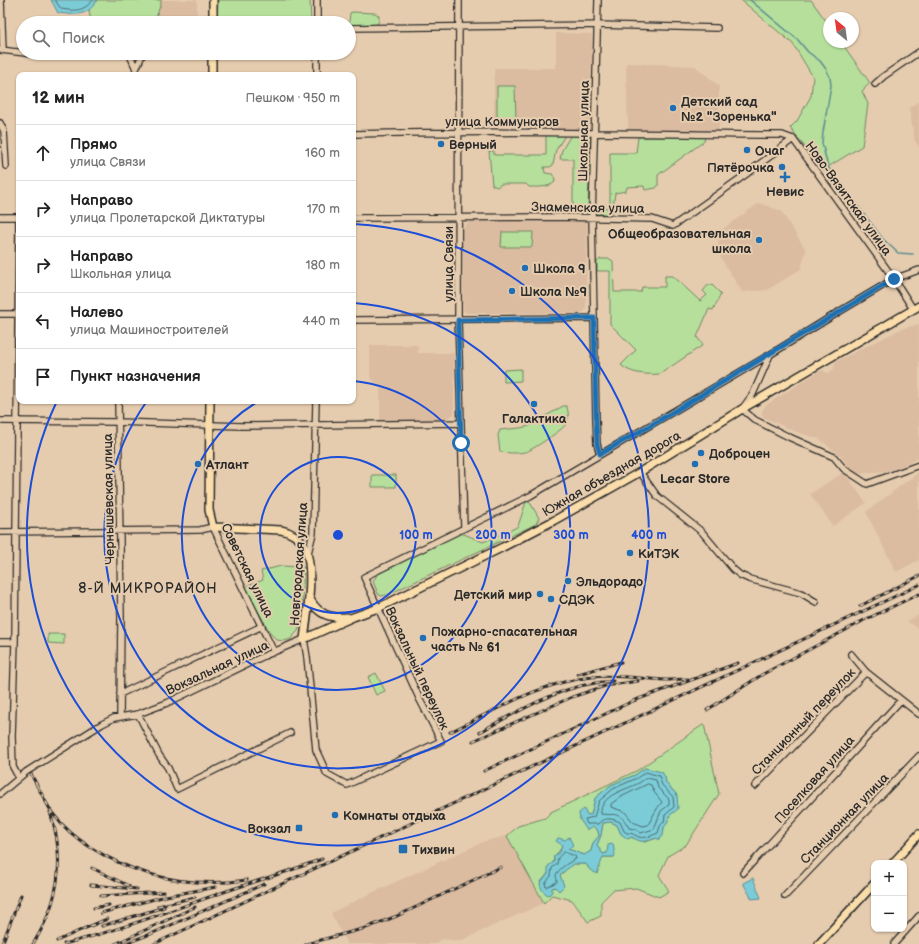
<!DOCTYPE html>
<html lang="ru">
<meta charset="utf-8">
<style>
body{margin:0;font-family:"Balsamiq Sans",sans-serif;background:#f2f2f2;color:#222}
.controls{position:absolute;right:12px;bottom:12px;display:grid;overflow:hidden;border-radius:8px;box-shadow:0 1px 3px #0004}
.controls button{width:36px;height:36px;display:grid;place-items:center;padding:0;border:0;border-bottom:1px solid #e0e0e0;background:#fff;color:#222;font:20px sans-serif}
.compass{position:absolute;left:823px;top:12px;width:36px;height:36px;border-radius:50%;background:#fff;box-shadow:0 1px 3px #0004;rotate:331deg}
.stop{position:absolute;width:12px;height:12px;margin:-9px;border:3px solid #1f6fb2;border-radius:50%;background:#fff}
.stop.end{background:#1f6fb2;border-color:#fff;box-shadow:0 1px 4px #0008}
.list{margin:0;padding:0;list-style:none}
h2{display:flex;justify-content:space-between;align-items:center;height:52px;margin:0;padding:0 16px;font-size:17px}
h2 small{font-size:13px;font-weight:400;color:#767676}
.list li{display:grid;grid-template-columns:26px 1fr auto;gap:12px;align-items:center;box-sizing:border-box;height:56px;padding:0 16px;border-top:1px solid #e0e0e0}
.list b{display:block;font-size:15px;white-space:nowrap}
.list p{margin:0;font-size:13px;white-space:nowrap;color:#767676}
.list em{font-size:13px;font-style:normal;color:#767676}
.icon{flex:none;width:22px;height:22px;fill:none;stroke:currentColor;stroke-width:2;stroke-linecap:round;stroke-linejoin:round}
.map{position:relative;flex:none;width:919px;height:944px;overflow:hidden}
.search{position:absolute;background:#fff;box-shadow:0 1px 3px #0004;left:16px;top:16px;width:340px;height:44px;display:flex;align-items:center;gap:10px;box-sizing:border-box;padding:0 14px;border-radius:22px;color:#767676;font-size:15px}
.panel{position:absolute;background:#fff;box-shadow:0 1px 3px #0004;left:16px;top:72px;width:340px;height:332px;border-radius:8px}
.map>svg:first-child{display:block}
.built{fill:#dbbca1}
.green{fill:#b5df9b;stroke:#708563;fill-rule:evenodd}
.water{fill:#7cccd7;stroke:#5c8c92}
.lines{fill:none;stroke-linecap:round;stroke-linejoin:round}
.shore{stroke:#4b6b70;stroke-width:1}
.stream{stroke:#5c8c92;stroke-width:1.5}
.minor-casing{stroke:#2b2b2b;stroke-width:8}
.major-casing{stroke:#2b2b2b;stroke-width:10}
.minor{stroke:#e6ccae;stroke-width:5.5}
.major{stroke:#faddab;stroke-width:7}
.rail-casing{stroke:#2b2b2b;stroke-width:3}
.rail{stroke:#e6ccae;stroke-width:1.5;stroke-dasharray:4.5;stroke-linecap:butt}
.route{stroke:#1f6fb2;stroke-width:5}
.ring{fill:none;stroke:#1d4ed8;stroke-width:2}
.poi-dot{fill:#1f6fb2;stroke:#e6ccae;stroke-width:1.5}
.labels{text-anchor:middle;stroke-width:4;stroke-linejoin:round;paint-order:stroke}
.poi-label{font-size:13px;font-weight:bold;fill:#2b2b2b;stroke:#e6ccae;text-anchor:start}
.street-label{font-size:13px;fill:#2b2b2b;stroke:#e6ccae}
.neighbourhood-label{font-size:14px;letter-spacing:1px;fill:#2b2b2b;stroke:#e6ccae}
.centre{fill:#1d4ed8;stroke:#e6ccae;stroke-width:2}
.ring-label{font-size:12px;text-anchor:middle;font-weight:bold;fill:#1d4ed8;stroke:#e6ccae;stroke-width:4;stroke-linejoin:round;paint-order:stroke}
</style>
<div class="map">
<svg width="919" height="944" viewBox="0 0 919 944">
<rect width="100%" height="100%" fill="#e6ccae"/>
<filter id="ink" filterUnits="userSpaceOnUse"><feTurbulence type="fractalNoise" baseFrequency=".025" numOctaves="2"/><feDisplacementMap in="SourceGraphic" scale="8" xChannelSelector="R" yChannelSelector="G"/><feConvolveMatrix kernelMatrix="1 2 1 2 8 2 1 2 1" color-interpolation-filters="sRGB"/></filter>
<g filter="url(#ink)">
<path class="built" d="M161,0H197V20H187V23L156,22Z
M556,33L592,34L590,130H535V124H494V68H556Z
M626,63L695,66L719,86V131L628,130Z
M919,101V147L915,141L909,108Z
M759,203L781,211L806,250L801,269L767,290L742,292L717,252L720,231Z
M472,220L584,221L587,223L586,307L584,312L580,313H468L464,312L463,309V229L466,224Z
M919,324V458L895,470L858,474L848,467L841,456L819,439L796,432L763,417L762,411L766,405L821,370L828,373L834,369L835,362L901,329Z
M370,345H418V353H454V414L444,420H380V388L370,377Z
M844,472L866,503L833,526L810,494Z
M919,472V560L896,572L866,512Z
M919,615V629L907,621Z
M507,836L544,903L460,941L442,939L434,944H347L331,913L363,897L485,841Z"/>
<path class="green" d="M97,0H161V3L156,18V23H91L89,10Z
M218,0H310L311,23H220L217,19Z
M741,0H811L829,25V42H841L870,83L862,91L868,104L862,146L823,170L790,128L797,121L811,96L813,77L793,44Z
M352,12L375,13L379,16C379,20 379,24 374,26L352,25L349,22L350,13Z
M497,86H515L516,121H497Z
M546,135H563L564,137L556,150L553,165L550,167H544L545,173L552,174L554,175L555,182C548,188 538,187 529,187L526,184H501L497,187L492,185L489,151H494V155H546Z
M571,135H589L590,137L588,213L573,212V159H560L562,150Z
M638,137H703L705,139L703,142L658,175V186L656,188L645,190L644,186L627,187L626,191L615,193L612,214H596V208H610V153H636Z
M502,232H533L532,247H501Z
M600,259H610L613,261L614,292H641L642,287H665V276H673L700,301L707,295L703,291L708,285H712L721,294L713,310L709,309L697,337L703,345L660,374C647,375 630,374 621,365L636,350L610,324V271H597V262Z
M521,369V381L504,382V370Z
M563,406H566C569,410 569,420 566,424C564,429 533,449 528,451C520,454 508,453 500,452L498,435L500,430L520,428L529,426Z
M372,475H396V487H372Z
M526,502H529L531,504L539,518L536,524L387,595L381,596L378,594L373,581L378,574L458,534H464L483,542L515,528L518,526Z
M281,566L304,567L301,622L298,631L294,635L291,639L284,641L277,640L270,633L245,587L263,580L261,571Z
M48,634H64V644L48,643Z
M376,673L385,691L376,695L368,677Z
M704,724L719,794L686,845L668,856L659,875L669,891L659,897L636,888L613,890L601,902V916L588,922L572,900L552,895L544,903L507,836L518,826L545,818L551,812L638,770ZM645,768L665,777L666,783L677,795C674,802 668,823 664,827L663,835L659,839L657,838L645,842L621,834L617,825L611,822L603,823L601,835L597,845L603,854L607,853L614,857H603L590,870L586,864H573L560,875L563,886L552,888L540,883C547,875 554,867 554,856C561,851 563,843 569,837L568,849L585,855L591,851L593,843L599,836L598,831L579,813L591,815L595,798L611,785L635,775Z"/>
<path class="water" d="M51,0H97C88,17 75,15 58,13Z
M645,768L662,772L665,777L666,783L677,795L678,809L669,816L667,824L664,827L663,835L659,840L657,838C646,841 642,844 632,837L628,839L621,834L617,825L611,822L603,823L601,835L597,845L603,854L607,853L608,845L613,844L615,855L614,857H603L597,874L590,870L586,864H573L560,875L564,886L559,891L555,887L552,888V892L549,895C543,893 541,889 540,883L548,874V866L554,862V856L560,852L562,845L556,841L558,838L565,840L569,837L573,845L568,849L584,855L591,851L593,843L599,836L598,831L594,827L587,830L580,820L579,813L584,809L586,814L591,815L595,798L611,785L635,775Z
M753,878L761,898L752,899L743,883Z"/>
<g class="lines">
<path class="shore" d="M55,0L61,9C75,11 83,12 93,0
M646,772L659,776L662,785L673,797L674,807L665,815L664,822L660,826L658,833C653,835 645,839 639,837C634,835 633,833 627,833L624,831L620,822C612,818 603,817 598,824H587L585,819L594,817L599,801L613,789L637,778Z
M647,778L656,780L658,788L669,799V805L661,811L654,829L641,833L635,829L629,828C619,810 617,816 601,814C599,795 626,790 639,783C642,781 644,779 647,778Z
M648,784L651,785L654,792L662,802C656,809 653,816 648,825L643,826L633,822L625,812L611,807V804L619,798Z
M564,852L575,856L576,859C571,861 561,867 557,873C555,875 557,879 557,882L546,887L545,884L551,876L552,868L557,864L558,858Z"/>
<path class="stream" d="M750,0L798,40L808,52L820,61L826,69L830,77L831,86L823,132L822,143L828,167L883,239L898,253L913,254"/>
<defs>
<path id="minor" d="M1,0L3,50
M317,0V23
M459,0L458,320L464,528
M598,0L592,218L596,420L597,444L600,454
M349,28L597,25L717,28
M0,50C22,52 46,58 68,53
M129,53L136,69
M135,75L136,69L143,53
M317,75V53
M875,84L884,76L919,52
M0,123L4,131L6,166
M353,134C433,132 512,132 592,133C655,133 719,135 782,135L793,139L894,279L913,309
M0,217H19
M19,217L15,642L12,736L13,767L19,778
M353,218L558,217L652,219L673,226L745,175L793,139
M0,314H19
M353,320L594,318
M770,355L753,394L742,409L755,420L789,437L834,457L844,469L867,484L919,465
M118,401L121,617L120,717
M0,421L116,422L242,426L461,423
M640,472L657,496L702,532L733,569L740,575L749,579L801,593L816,602
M0,532L200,530L213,527L274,652
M308,553L313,533L316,401
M0,642H15
M851,654L866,672L919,714
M120,694L262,626
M138,714L159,755L168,768L177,789L290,733
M755,786L866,672
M0,794L26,772L102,724L114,718L138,714L167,703L264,656L304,639L307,657L316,750L327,774L347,785L441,741L420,700L364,577L530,496L771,354L842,310L894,279L919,270
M743,873L901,700
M785,896L919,756
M894,944L919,916"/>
<path id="major" d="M213,23V0
M212,75V53
M210,401L209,510L213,527L281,530C290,532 298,536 303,544C316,563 307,617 304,639
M309,597C316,613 329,619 347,617
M304,639L353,617L378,608L503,547L553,521L640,472L742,409L919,306
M893,863L919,834
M819,944L874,884"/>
</defs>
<use href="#minor" class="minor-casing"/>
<use href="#major" class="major-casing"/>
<use href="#minor" class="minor"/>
<use href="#major" class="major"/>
<defs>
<path id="rail" d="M860,606L919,576
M856,624L919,594
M578,674L621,662
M707,710L763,674L861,622
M450,732C496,710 541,682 592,677C618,674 640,679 665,680C672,680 680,679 687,679
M480,732C522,709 565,683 613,681
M473,741L572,697L605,686L638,681
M484,771L633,701L738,663
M31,774L40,791
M37,786C43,795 47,806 54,815C64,828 76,838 90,847C139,878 190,888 247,880
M92,868L129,886
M91,885L137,889
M101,896L164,892
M158,906L195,897
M94,908L109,905
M101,913L166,896L216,887
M102,926L164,907
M57,941L81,930L107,919
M2,944L21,895
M33,944C59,903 66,859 50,812
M64,944C116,931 167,912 218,894C253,882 288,872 322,859
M115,944L195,907
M124,944L153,933L264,884
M154,944L919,585
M306,944L366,928L397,916L501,867"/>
</defs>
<use href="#rail" class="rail-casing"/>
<use href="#rail" class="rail"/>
</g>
</g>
<g class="lines" filter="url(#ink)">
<path class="route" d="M461,443L458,320L594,318L596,420L597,444L600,454L653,424L894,279"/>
</g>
<g class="ring">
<circle cx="338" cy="535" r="78"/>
<path d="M354 381A155 155 0 1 1 259 401"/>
<path d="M354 303A233 233 0 1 1 147 401"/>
<path d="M354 224A311 311 0 1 1 57 401"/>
</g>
<g class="poi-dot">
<circle cx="673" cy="108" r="4"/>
<circle cx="441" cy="144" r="4"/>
<circle cx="747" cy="150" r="4"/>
<circle cx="782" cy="167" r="4"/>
<path d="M783 171h4v4h4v4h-4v4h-4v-4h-4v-4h4z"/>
<circle cx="759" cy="240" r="4"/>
<circle cx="525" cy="268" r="4"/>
<circle cx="512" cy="291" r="4"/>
<circle cx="534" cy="404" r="4"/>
<circle cx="701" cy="453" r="4"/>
<circle cx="198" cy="464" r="4"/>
<circle cx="695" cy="464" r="4"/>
<circle cx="630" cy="553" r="4"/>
<circle cx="568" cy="581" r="4"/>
<circle cx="540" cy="594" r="4"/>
<circle cx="551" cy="599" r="4"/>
<circle cx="423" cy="638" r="4"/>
<circle cx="335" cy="815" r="4"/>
<rect x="295" y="824" width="8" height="8" rx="2"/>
<rect x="398" y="844" width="10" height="10" rx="2"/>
</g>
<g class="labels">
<g class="poi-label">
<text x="681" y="106">Детский сад<tspan x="681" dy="15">№2 "Зоренька"</tspan></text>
<text x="449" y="149">Верный</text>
<text x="755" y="155">Очаг</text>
<text x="774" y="172" text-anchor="end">Пятёрочка</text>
<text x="785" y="196" text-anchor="middle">Невис</text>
<text x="751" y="238" text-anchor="end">Общеобразовательная<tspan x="751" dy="15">школа</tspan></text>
<text x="533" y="273">Школа 9</text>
<text x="520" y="296">Школа №9</text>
<text x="534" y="423" text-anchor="middle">Галактика</text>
<text x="709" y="458">Доброцен</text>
<text x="206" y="469">Атлант</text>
<text x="695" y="483" text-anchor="middle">Lecar Store</text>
<text x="638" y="558">КиТЭК</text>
<text x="576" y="586">Эльдорадо</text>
<text x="532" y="599" text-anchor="end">Детский мир</text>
<text x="559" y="604">СДЭК</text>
<text x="431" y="636">Пожарно-спасательная<tspan x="431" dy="15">часть № 61</tspan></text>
<text x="343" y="820">Комнаты отдыха</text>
<text x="291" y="833" text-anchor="end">Вокзал</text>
<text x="412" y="854">Тихвин</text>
</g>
<g class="street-label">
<text x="502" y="126">улица Коммунаров</text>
<text transform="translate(583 131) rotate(-89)" y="5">Школьная улица</text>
<text transform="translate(849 198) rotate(54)" y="5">Ново-Вязитская улица</text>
<text transform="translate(588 207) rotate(1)" y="5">Знаменская улица</text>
<text transform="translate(448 264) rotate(-90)" y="5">улица Связи</text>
<text transform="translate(611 473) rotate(-30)" y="5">Южная объездная дорога</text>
<text transform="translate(108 499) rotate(-91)" y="5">Чернышевская улица</text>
<text transform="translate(298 564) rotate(-86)" y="5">Новгородская улица</text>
<text transform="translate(248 570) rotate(64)" y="5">Советская улица</text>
<text transform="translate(217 667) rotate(-25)" y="5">Вокзальная улица</text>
<text transform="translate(418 668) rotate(65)" y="5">Вокзальный переулок</text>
<text transform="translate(803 721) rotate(-46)" y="5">Станционный переулок</text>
<text transform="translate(814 779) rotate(-48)" y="5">Поселковая улица</text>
<text transform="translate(844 818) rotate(-46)" y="5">Станционная улица</text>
</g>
<g class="neighbourhood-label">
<text x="148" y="593">8-Й МИКРОРАЙОН</text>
</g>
</g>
<circle cx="338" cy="535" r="6" class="centre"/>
<g class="ring-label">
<text x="416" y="539">100 m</text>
<text x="493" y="539">200 m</text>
<text x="571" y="539">300 m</text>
<text x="649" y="539">400 m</text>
</g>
</svg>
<div class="controls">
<button>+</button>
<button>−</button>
</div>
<svg class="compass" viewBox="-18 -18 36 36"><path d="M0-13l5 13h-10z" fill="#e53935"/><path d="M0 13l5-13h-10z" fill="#767676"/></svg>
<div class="stop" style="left:461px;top:443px"></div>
<div class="stop end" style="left:894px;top:279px"></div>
<div class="search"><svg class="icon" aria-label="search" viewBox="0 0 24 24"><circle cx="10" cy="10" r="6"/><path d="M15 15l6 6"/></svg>Поиск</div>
<section class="panel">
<h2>12 мин<small>Пешком · 950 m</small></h2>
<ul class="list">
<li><svg class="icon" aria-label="ahead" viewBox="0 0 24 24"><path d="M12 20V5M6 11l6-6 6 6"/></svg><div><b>Прямо</b><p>улица Связи</p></div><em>160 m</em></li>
<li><svg class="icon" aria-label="right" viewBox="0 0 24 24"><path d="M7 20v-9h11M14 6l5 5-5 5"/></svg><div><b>Направо</b><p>улица Пролетарской Диктатуры</p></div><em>170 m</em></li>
<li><svg class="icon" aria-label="right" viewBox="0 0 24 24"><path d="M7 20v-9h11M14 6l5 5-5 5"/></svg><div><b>Направо</b><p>Школьная улица</p></div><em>180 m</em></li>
<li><svg class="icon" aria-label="left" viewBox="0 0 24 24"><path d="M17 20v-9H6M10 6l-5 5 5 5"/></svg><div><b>Налево</b><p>улица Машиностроителей</p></div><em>440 m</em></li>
<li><svg class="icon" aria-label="arrive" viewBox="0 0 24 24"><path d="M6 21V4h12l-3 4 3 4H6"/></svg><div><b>Пункт назначения</b></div></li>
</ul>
</section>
</div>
